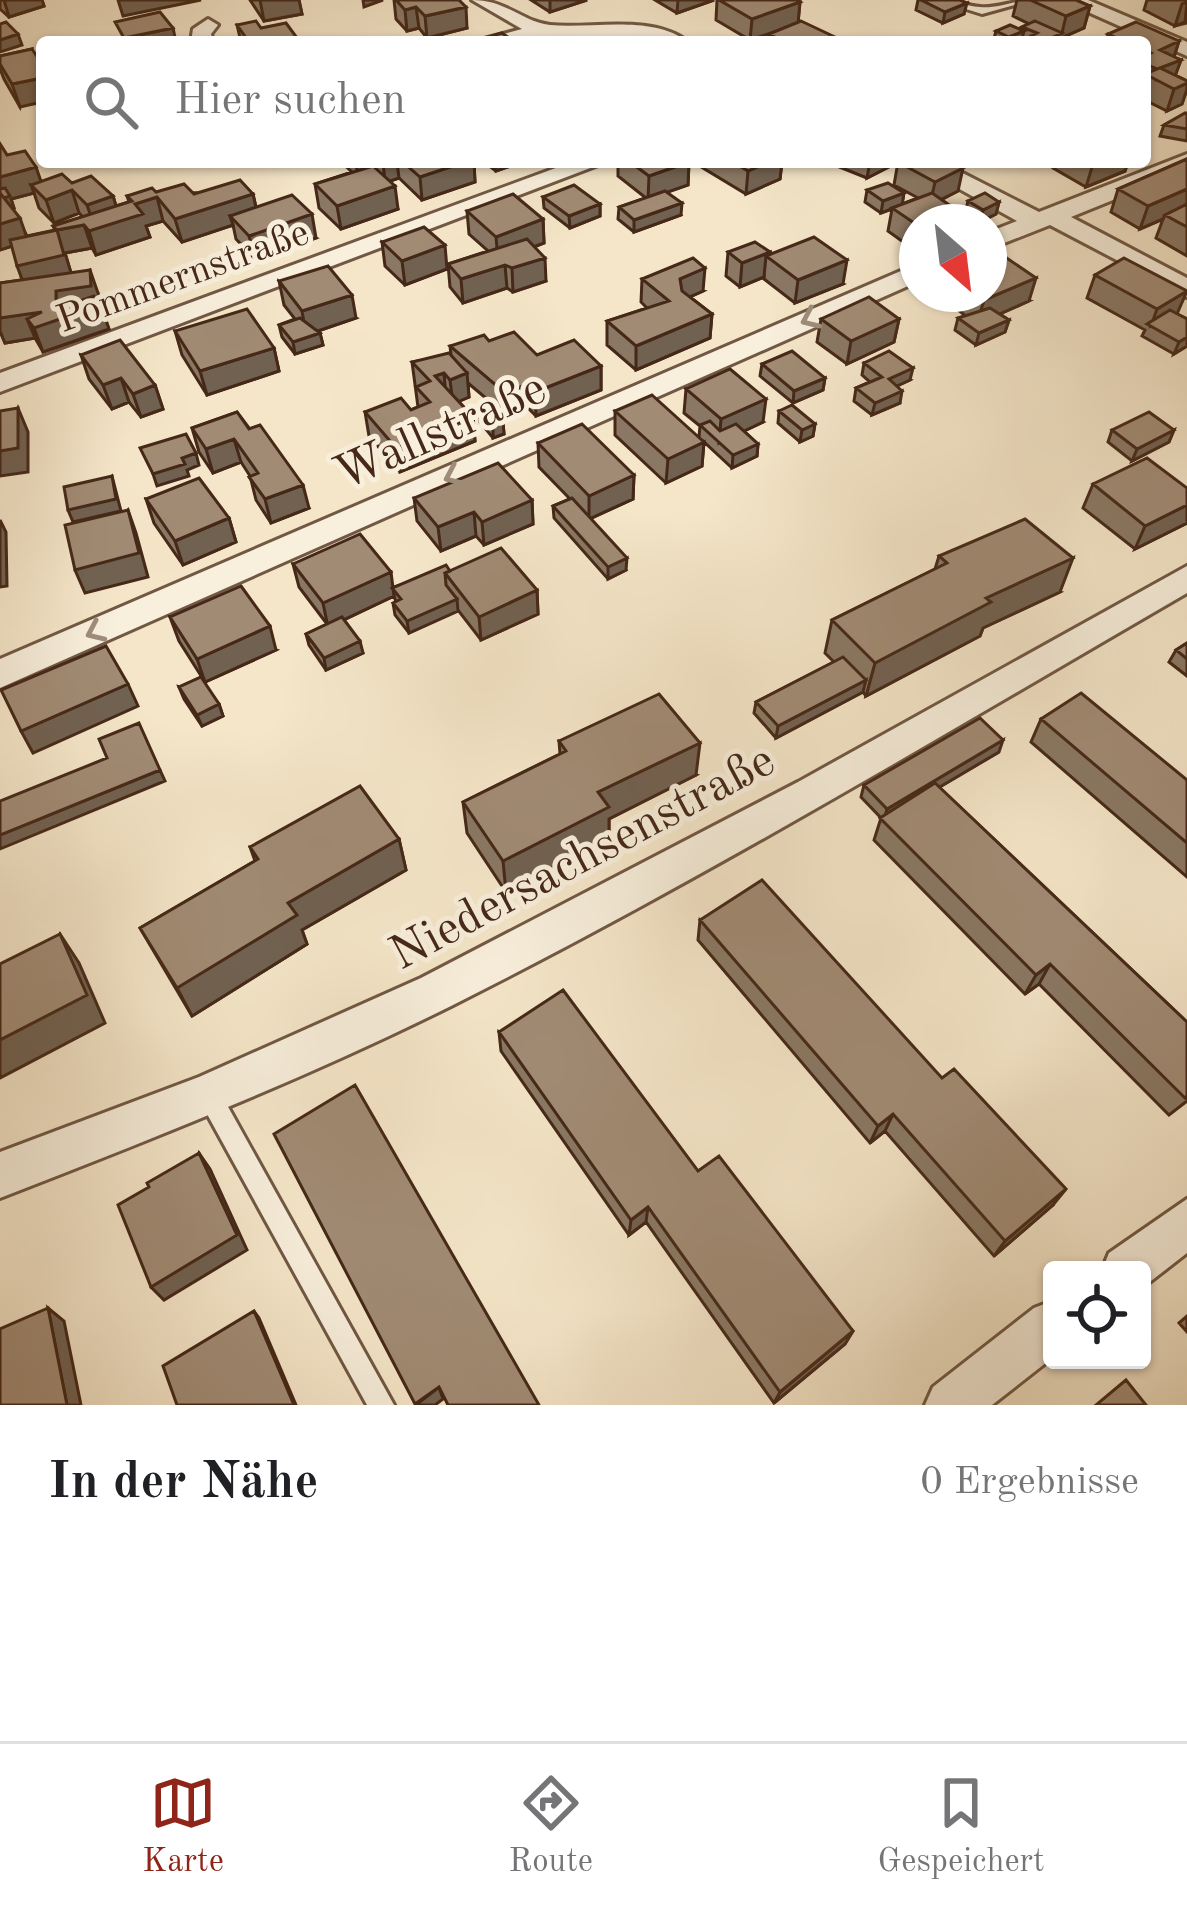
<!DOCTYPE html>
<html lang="de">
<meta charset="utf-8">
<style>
body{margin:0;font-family:"Old Standard TT",serif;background:#f6f6f6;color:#202124}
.controls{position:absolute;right:36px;bottom:36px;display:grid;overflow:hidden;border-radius:12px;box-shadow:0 3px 9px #0004}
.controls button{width:108px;height:108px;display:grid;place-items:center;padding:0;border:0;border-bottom:3px solid #e0e0e0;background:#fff;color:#202124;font:60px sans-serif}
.compass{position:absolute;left:899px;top:204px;width:108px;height:108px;border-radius:50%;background:#fff;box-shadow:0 3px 9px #0004;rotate:152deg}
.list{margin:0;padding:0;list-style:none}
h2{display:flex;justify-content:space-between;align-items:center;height:156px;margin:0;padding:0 48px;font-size:51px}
h2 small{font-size:39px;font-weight:400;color:#757577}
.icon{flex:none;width:66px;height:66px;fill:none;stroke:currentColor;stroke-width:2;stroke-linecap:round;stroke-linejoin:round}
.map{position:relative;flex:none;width:1187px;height:1405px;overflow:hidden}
.search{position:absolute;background:#fff;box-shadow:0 3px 9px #0004;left:36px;right:36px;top:36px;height:132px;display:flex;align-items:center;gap:30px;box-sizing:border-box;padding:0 42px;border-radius:12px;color:#757577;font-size:45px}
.sheet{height:336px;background:#fff}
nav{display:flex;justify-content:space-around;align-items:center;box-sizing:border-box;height:168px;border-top:3px solid #e0e0e0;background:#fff;font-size:33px;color:#757577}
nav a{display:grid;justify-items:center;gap:6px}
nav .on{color:#8f2418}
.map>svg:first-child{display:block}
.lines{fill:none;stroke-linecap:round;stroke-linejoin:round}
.lane-casing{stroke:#715844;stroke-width:6}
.street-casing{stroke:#715844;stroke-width:6}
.lane{fill:#f8efdc;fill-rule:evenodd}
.street{fill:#f8efdc;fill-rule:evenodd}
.wall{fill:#8a7864;stroke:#452818;stroke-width:3;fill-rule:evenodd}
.shaded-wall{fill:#716151;stroke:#452818;stroke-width:3}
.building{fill:#a18b74;stroke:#452818;stroke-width:3}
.oneway{stroke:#9e8c7a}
.labels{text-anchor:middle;stroke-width:10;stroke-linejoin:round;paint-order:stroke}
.far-street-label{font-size:39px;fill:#452818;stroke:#f8efdc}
.street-label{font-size:48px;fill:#452818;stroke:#f8efdc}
</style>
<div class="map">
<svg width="1187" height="1405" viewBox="0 0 1187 1405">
<rect width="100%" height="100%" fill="#f5e6c9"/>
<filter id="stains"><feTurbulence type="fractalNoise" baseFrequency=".00167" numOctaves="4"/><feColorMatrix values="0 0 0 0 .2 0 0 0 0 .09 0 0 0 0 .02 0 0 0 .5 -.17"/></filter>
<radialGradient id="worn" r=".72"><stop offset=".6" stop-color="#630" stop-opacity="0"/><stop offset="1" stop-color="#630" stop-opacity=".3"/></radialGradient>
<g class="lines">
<defs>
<path id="lane" d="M937,0C952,0 965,6 980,7C996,9 1015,0 1033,0L982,14Z
M209,1084L217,1087L394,1405H367L201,1103L198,1095L201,1087Z"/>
<path id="street" d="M472,0C507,0 522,22 550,25C592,29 652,14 688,42L581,36L473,42L522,29Z
M1061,0H1088L1187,42V56Z
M208,19L218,25L211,34L213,42H191L193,29Z
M1187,154V170L1071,217L1187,278V297L1050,225L989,249V232L1017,221L911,162H941L1039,212Z
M572,162H606L0,392V373Z
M917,264V282L0,688V659Z
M1187,566V593C944,734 702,880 451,1006C304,1079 152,1139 0,1198V1152L199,1077L421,978L798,782Z
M1187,1199V1253L1142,1288V1270H1102L1109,1253Z
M1052,1301V1358L992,1405H925L933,1387L1034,1308Z"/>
</defs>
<use href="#lane" class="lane-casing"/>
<use href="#street" class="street-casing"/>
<use href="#lane" class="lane"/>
<use href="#street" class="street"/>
</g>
<path class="wall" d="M0,0H42L44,6L9,17L0,9Z
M250,0H299L302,14L264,21Z
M394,0H459L467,28L427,38L419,28L407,31L396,19Z
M531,0H587L550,12Z
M655,0H714L677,13Z
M717,0H796L800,2L798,22L834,42H768L769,34L750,40L716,20Z
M918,0H960L964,14L943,23L916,10Z
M1017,0H1076L1090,6L1084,28L1061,38L1060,42H1026L1022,39L1021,42H993L996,31L1021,30L1022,27L1029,24L1013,16Z
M1147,0H1187V23L1175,26L1144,10Z
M237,25L261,28L300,42H241Z
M1108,34L1179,41L1174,57L1181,60L1175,75L1187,81V89L1182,104L1167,111L1145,100V42H1106Z
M32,49L20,107L4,79L0,69V56Z
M1187,113V141L1160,136L1164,125Z
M0,144L7,155L41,181L72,183L113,196L116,206L129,202L127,196L156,192L253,194L256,207L316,238L255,259L236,239L233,225L182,242L163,221L146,226L150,237L96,255L92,248L65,253L71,273L98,293V302L109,329L43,352L35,338L5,343L0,331V283L22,280L12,246L0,250ZM34,193L39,208L54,223L79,213L83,217L53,226L55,230L27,236L12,208H14L11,199Z
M1187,159V256L1156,238L1163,219L1140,229L1111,212L1118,189Z
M341,162H474L475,182L422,200L399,178L390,181L398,209L341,229L319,208L315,184L352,172Z
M484,162H522L496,171Z
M618,162H689L688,185L667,192L681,215L634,232L618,219L619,207L646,198L618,176Z
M693,162H782L780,179L746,194Z
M827,162H952L958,191L941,200L917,222V247L913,249L888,231L892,209L881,213L865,202L867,190L904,193L902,204L918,198L894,185L898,162L867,178Z
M1055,162H1128L1125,171L1086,187L1053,168Z
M543,197L600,204V216L570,228L544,208Z
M968,201L999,202L996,214L980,222L965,213Z
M467,211L543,219L544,243L534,247L546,281L513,292L507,288L463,303L450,287L448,264L488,251L469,234Z
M382,242L447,269L405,285L385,266Z
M728,252L770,254L843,284L795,303L764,279V277L740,287L726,276Z
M1095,275L1187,319V346L1174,354L1142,336L1145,330L1087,298Z
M642,279L703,291L690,297L712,314L710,338L636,370L607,345V321L647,308L641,302Z
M279,281L356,318L318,331L320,333L323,345L295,354L282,337L279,325L295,319L284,305Z
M937,294H989L1029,301L1000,314L1009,320L1005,332L976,345L955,330L958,318L966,316Z
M821,319H899L894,342L847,364L817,342Z
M175,331L274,348L279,371L207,395L182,355Z
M489,341L537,355L601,366V390L536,416L528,408L507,416L468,383L469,397L458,401L473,417L475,441L400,472L369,436L365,412L411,410L418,407L412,362L451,355L450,346Z
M81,355L155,385L163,409L141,417L129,402L112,409L89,379Z
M864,363L910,380L897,386L900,403L872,415L854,401L856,388L870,382L862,375Z
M762,364L825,378L823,390L793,403L760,376Z
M686,389L763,422L744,431L758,444L757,456L732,468L704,442L702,466L666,483L615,435V411L699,437L700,426L684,413Z
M479,410L503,422L504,434L493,438L480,422Z
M779,411L815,424L813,436L800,442L778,423Z
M237,412L309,508L271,523L256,500L250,476L241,462L213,473L199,452L192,428Z
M1112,430H1174L1169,442L1132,461L1108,442Z
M538,443L634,475L633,499L590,519L626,570L608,579L554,518L553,506L570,499L539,467Z
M1093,484L1187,488V523L1135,549L1083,508Z
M414,498L532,500L533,524L484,545L476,536L441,551L417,521Z
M146,499L229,518L236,542L183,565L154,523Z
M939,556L1060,592L983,628L980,636L866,696L863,692L776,738L754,713L756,702L834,662L825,653L832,620L935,569Z
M293,564L394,587L450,571L537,590L538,614L481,640L458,610L409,633L395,615L393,603L396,602L394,596L344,620L363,653L326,670L309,645L306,634L327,624L299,587Z
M170,617L276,650L205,682L179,641Z
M1187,643V676L1169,662L1176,650Z
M179,687L219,704L223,716L202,726L184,699Z
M1041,719L1187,780V877L1031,742Z
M559,741L696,775L609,819V838L506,892L467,833L463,802L560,754Z
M999,752L939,787L1187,1022V1101L1169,1115L1039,984L1025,994L874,840L881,818L861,797L864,785Z
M399,839L406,870L302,930L307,944L192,1016L140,928L255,861L250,847Z
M700,920L1053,1205L994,1256L885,1131L870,1143L698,940Z
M499,1032L698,1171L853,1331L845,1344L774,1403L646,1222L629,1235L501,1051Z
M1187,1316V1332L1179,1323Z"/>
<path class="shaded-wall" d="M4,0H42L44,6L9,17Z
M118,0H201L123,16Z
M260,0H299L302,14L264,21Z
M363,0H383L364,7Z
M550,0H587L550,12Z
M678,0H714L677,13Z
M800,2L798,24L750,40L752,19Z
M1187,2L1185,22L1175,26L1182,4Z
M967,3L964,14L943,23L945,12Z
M1090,6L1084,28L1061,38L1060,42H1042L1062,33L1066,16Z
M416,7L419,28L407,31L405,10Z
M466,7L467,28L427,38L425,16Z
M173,28L176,42H125L124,38Z
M1024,31L1021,42H1008L1009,37Z
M18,34L22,45L0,52V40Z
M1179,41L1172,63L1181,60L1173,82L1156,80L1160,50Z
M42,78V102L20,107L12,84Z
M1187,83V89L1182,104L1167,111L1174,89Z
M356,162H373L375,173L358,178Z
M383,162H397L399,178L385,183Z
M465,162H474L475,182L422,200L420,177Z
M495,162H522L496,171Z
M689,162L688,185L648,199L649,176Z
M768,162H782L780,179L746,194L748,171Z
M870,162H899L867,178Z
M1098,162H1128L1125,171L1086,187L1093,164Z
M36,167L44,190L31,185L34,193L11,199L14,208L0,212V177Z
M963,168L958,191L930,205L935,182Z
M395,186L398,209L341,229L337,206Z
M1187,189V208L1165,215L1163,219L1140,229L1148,206Z
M72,190L79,213L54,223L46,200Z
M904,193L902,205L881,213L883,201Z
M253,194L258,217L230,216L233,225L182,242L175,219Z
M113,196L120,219L95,228L87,205Z
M157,197L163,221L146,226L150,237L96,255L89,231L135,204Z
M999,202L996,214L980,222L983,210Z
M682,203L681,215L634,232V220Z
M600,204V216L570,228L569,216Z
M958,211L955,222H928Z
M312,214L316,238L255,259L249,236Z
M20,218L28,241L0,250V224Z
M543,219L544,243L498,260L496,237Z
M84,225L92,248L65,253L73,279L26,289L17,266L57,230Z
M445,245L447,269L405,285L402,261Z
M770,252L769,258L766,256L764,277L740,287L742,263Z
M545,258L546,281L513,292L512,268Z
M847,260L843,284L795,303L798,280Z
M505,265L507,288L463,303L461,279Z
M705,268L703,291L678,302L680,279Z
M90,270L98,293L99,306L101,305L109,329L43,352L34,328L27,319L35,338L5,343L0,331V318L56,309V291Z
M1036,278L1029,301L977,324L984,300Z
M1187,291L1177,314L1151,326L1157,309Z
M352,295L356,318L306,335L302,311Z
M712,314L710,338L636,370V346Z
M899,319L894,342L847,364L851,341Z
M1009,320L1005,332L976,345L979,333Z
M320,333L323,345L295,354L293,342Z
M1187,337V346L1174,354L1179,342Z
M274,348L279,371L207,395L200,371Z
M601,366V390L536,416L535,392Z
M913,368L910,380L886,391L889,379Z
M444,373L446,396L435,376Z
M467,373L469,397L453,404L450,380Z
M121,378L129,402L112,409L103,385Z
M825,378L823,390L793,403L794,391Z
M527,384L528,408L507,416L505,393Z
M155,385L163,409L141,417L133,394Z
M902,391L900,403L872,415L875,403Z
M766,399L763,422L719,443L721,419Z
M18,408L28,432V472L0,476V451Z
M473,417L475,441L400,472L396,448Z
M503,422L504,434L493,438V426Z
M815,424L813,436L800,442L802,430Z
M1174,430L1169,442L1132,461L1137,449Z
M234,439L241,462L213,473L206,449Z
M704,442L702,466L666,483L668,459Z
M758,444L757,456L732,468L733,455Z
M196,453L199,465L187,470L189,476L157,486L153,474L182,458Z
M634,475L633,499L589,519V496Z
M112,476L121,511L73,522L68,510Z
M303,485L309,508L271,523L265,499Z
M532,500L533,524L484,545L482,522Z
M1187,505V523L1135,549L1145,526Z
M128,510L136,533L148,577L85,593L75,570Z
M474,512L476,536L441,551L438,527Z
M229,518L236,542L183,565L175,541Z
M0,520L6,532L7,586L0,587Z
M627,558L626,570L608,579V567Z
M1073,558L1060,592L983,628L980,636L866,696L875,663L986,598Z
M391,572L394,596L328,627L323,603Z
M537,590L538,614L481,640L479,617Z
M457,599L458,611L409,633L407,621Z
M270,626L276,650L205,682L197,659Z
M360,641L363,653L326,670L324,658Z
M866,680L863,692L776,738L778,726Z
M128,684L138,706L33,753L21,731Z
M219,704L223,716L202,726L197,715Z
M1003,740L999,752L884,820L887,809Z
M700,743L696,775L609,819V838L506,892L503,861L598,792Z
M160,770L165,781L0,849V835Z
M399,839L406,870L302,930L307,944L192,1016L177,988L288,903Z
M60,934L79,963L105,1023L0,1078V1040Z
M1050,964L1039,984L1025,994L1036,975Z
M893,1114L885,1131L870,1143L878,1126Z
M199,1153L210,1169L247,1250L164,1300L151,1287Z
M1066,1189L1053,1205L994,1256L1005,1241Z
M648,1207L646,1222L629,1235L631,1220Z
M48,1308L64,1321L81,1405H67Z
M254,1311L259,1318L296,1405H294Z
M853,1331L845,1344L774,1403L780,1392Z
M439,1387L443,1399L435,1405H416Z"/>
<path class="building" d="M396,0H459L466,7L425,16L416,7L405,10Z
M719,0H796L800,2L752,19Z
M921,0H960L967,3L945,12Z
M1030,0H1076L1090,6L1066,16Z
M160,12L173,28L124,38L115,22Z
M256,21L261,28L286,23L300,42H249L237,25Z
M801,21L835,37L822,42H785L769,34Z
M1035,21L1062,33L1042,42H1036L1027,38L1037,33L1022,27Z
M6,22L18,34L0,40V24Z
M1136,22L1179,41L1160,50L1181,60L1160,68L1187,81V83L1174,89L1145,74L1157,69L1145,64V56L1151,53L1145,50V42H1126L1108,34Z
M1010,25L1024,31L1009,37L996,31Z
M502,33L515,42H471Z
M32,49L42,64V78L12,84L0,64V56Z
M1185,113L1187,114V129L1164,125Z
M0,144L7,155L25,151L36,167L0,177Z
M1187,159V189L1148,206L1118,189Z
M403,162H465L420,177Z
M630,162H689L649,176Z
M733,162H768L748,171Z
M898,162H952L963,168L935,182Z
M373,166L395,186L337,206L315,184Z
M62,174L72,183L91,176L113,196L87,205L72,190L46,200L31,185Z
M240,180L253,194L175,219L157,197L135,204L143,214L89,231L84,225L57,230L64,255L17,266L10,240L57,230L53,226L132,201L127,196L152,188L156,192L184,184L194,194Z
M888,183L904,193L883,201L867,190Z
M574,185L600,204L569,216L543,197Z
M5,188L10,196L4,198L0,193V189Z
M665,191L682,203L634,220L619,207Z
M0,193L20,218L0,224Z
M932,193L958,211L928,222H917V225L892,208Z
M985,193L999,202L983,210L968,201Z
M513,194L543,219L496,237L467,211Z
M292,195L312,214L249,236L230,216Z
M1187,204V227L1165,215Z
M424,227L445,245L402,261L382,242Z
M814,237L847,260L798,280L766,256Z
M527,239L545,258L512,268L505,265L461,279L448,264Z
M755,242L770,252L742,263L728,252Z
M995,250L1036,278L984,300L975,294H989V252Z
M693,258L705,268L680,279L682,291L712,314L636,346L607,321L669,301L642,279Z
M1124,258L1187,291L1157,309L1095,275Z
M328,266L352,295L302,311L279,281Z
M90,270L91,286L56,291V309L94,296L101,305L34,328L27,319L42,312L0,318V283Z
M869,297L899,319L851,341L821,319Z
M990,308L1009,320L979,333L958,318Z
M247,309L274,348L200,371L175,331Z
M1170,310L1187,319V337L1179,342L1147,324Z
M300,318L320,333L293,342L279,325Z
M514,332L537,355L574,340L601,366L535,392L527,384L505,393L450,346L484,335L489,341Z
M120,340L155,385L133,394L121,378L103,385L81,355Z
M792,351L825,378L794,391L762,364Z
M889,351L913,368L889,379L902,391L875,403L856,388L882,377L864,363Z
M449,353L467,373L450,380L444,373L435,376L473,417L396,448L365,412L401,398L411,410L430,402L416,387L430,381L412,362Z
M730,369L766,399L721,419L686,389Z
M652,395L704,442L668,459L615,411Z
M792,405L815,424L802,430L779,411Z
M490,406L503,422L493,426L479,410Z
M18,408V448L0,451V411Z
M237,412L249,429L260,425L303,485L265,499L249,477L258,473L234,439L206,449L192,428Z
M1149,412L1174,430L1137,449L1112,430Z
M710,421L720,431L736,424L758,444L733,455L700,425Z
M582,424L634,475L589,496L538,443Z
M186,434L196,453L182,458L185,464L153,474L140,448Z
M1147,458L1187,488V505L1145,526L1093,484Z
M498,463L532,500L482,522L474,512L438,527L414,498Z
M112,476L116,499L68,510L64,487Z
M199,478L229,518L175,541L146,499Z
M572,498L627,558L608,567L553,506Z
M128,510L139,553L75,570L65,525Z
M1025,519L1073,558L986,598L991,602L875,663L832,620L947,563L939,556Z
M360,534L391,572L323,603L293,564Z
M501,548L537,590L479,617L445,573Z
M446,565L450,571L445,573L446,585L457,599L407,621L393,603L401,599L392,588Z
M241,586L270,626L197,659L170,617Z
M342,617L360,641L324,658L306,634Z
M1187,643V659L1176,650Z
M106,646L128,684L21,731L1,690Z
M843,657L866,680L778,726L756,702Z
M201,677L219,704L197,715L179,687Z
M1081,693L1187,780V843L1041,719Z
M659,694L700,743L598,792L609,807L503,861L463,802L566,751L559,741Z
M980,718L1003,740L887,809L864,785Z
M139,723L160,770L0,835V801L107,758L99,739Z
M935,783L1187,1022V1096L1185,1098L1050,964L1036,975L880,818Z
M360,786L399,839L288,903L297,915L177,988L140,928L258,859L250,847Z
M762,880L942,1078L954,1069L1066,1189L1005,1241L893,1114L878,1126L700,920Z
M60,934L87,995L0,1040V964Z
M563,990L698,1171L719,1156L853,1331L780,1392L648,1207L631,1220L499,1032Z
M355,1085L539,1405H448L439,1387L415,1404L274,1134Z
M199,1153L237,1235L151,1287L118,1205L149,1187L147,1183Z
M48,1308L67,1405H0V1329Z
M254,1311L294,1405H177L163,1366Z
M1126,1380L1146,1405H1096Z"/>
<defs><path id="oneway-chevron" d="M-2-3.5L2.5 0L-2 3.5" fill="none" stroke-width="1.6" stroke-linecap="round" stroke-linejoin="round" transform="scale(3)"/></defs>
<g class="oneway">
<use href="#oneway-chevron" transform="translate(810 319) rotate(156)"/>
<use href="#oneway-chevron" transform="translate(453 476) rotate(156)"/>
<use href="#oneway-chevron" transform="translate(95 632) rotate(156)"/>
</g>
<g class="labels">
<g class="far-street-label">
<text transform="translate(182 274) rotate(-20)" y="14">Pommernstraße</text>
</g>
<g class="street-label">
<text transform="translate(439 429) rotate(-24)" y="17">Wallstraße</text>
<text transform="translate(581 855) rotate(-28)" y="17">Niedersachsenstraße</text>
</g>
</g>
<rect width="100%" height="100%" filter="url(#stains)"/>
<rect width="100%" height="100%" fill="url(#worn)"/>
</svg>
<div class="controls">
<button><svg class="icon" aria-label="locate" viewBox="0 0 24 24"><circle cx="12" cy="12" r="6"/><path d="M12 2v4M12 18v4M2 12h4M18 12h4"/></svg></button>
</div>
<svg class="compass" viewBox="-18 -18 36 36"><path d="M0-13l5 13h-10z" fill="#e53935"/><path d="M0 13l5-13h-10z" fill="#757577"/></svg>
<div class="search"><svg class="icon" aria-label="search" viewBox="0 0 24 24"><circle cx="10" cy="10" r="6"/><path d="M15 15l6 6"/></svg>Hier suchen</div>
</div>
<section class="sheet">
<h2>In der Nähe<small>0 Ergebnisse</small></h2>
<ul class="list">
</ul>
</section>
<nav>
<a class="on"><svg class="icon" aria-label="map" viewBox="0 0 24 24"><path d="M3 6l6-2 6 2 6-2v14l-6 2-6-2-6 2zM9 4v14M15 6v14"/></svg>Karte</a>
<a><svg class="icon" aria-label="directions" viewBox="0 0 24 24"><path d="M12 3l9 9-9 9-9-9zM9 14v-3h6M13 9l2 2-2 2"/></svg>Route</a>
<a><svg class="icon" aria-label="saved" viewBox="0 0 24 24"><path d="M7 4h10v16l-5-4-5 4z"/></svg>Gespeichert</a>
</nav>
